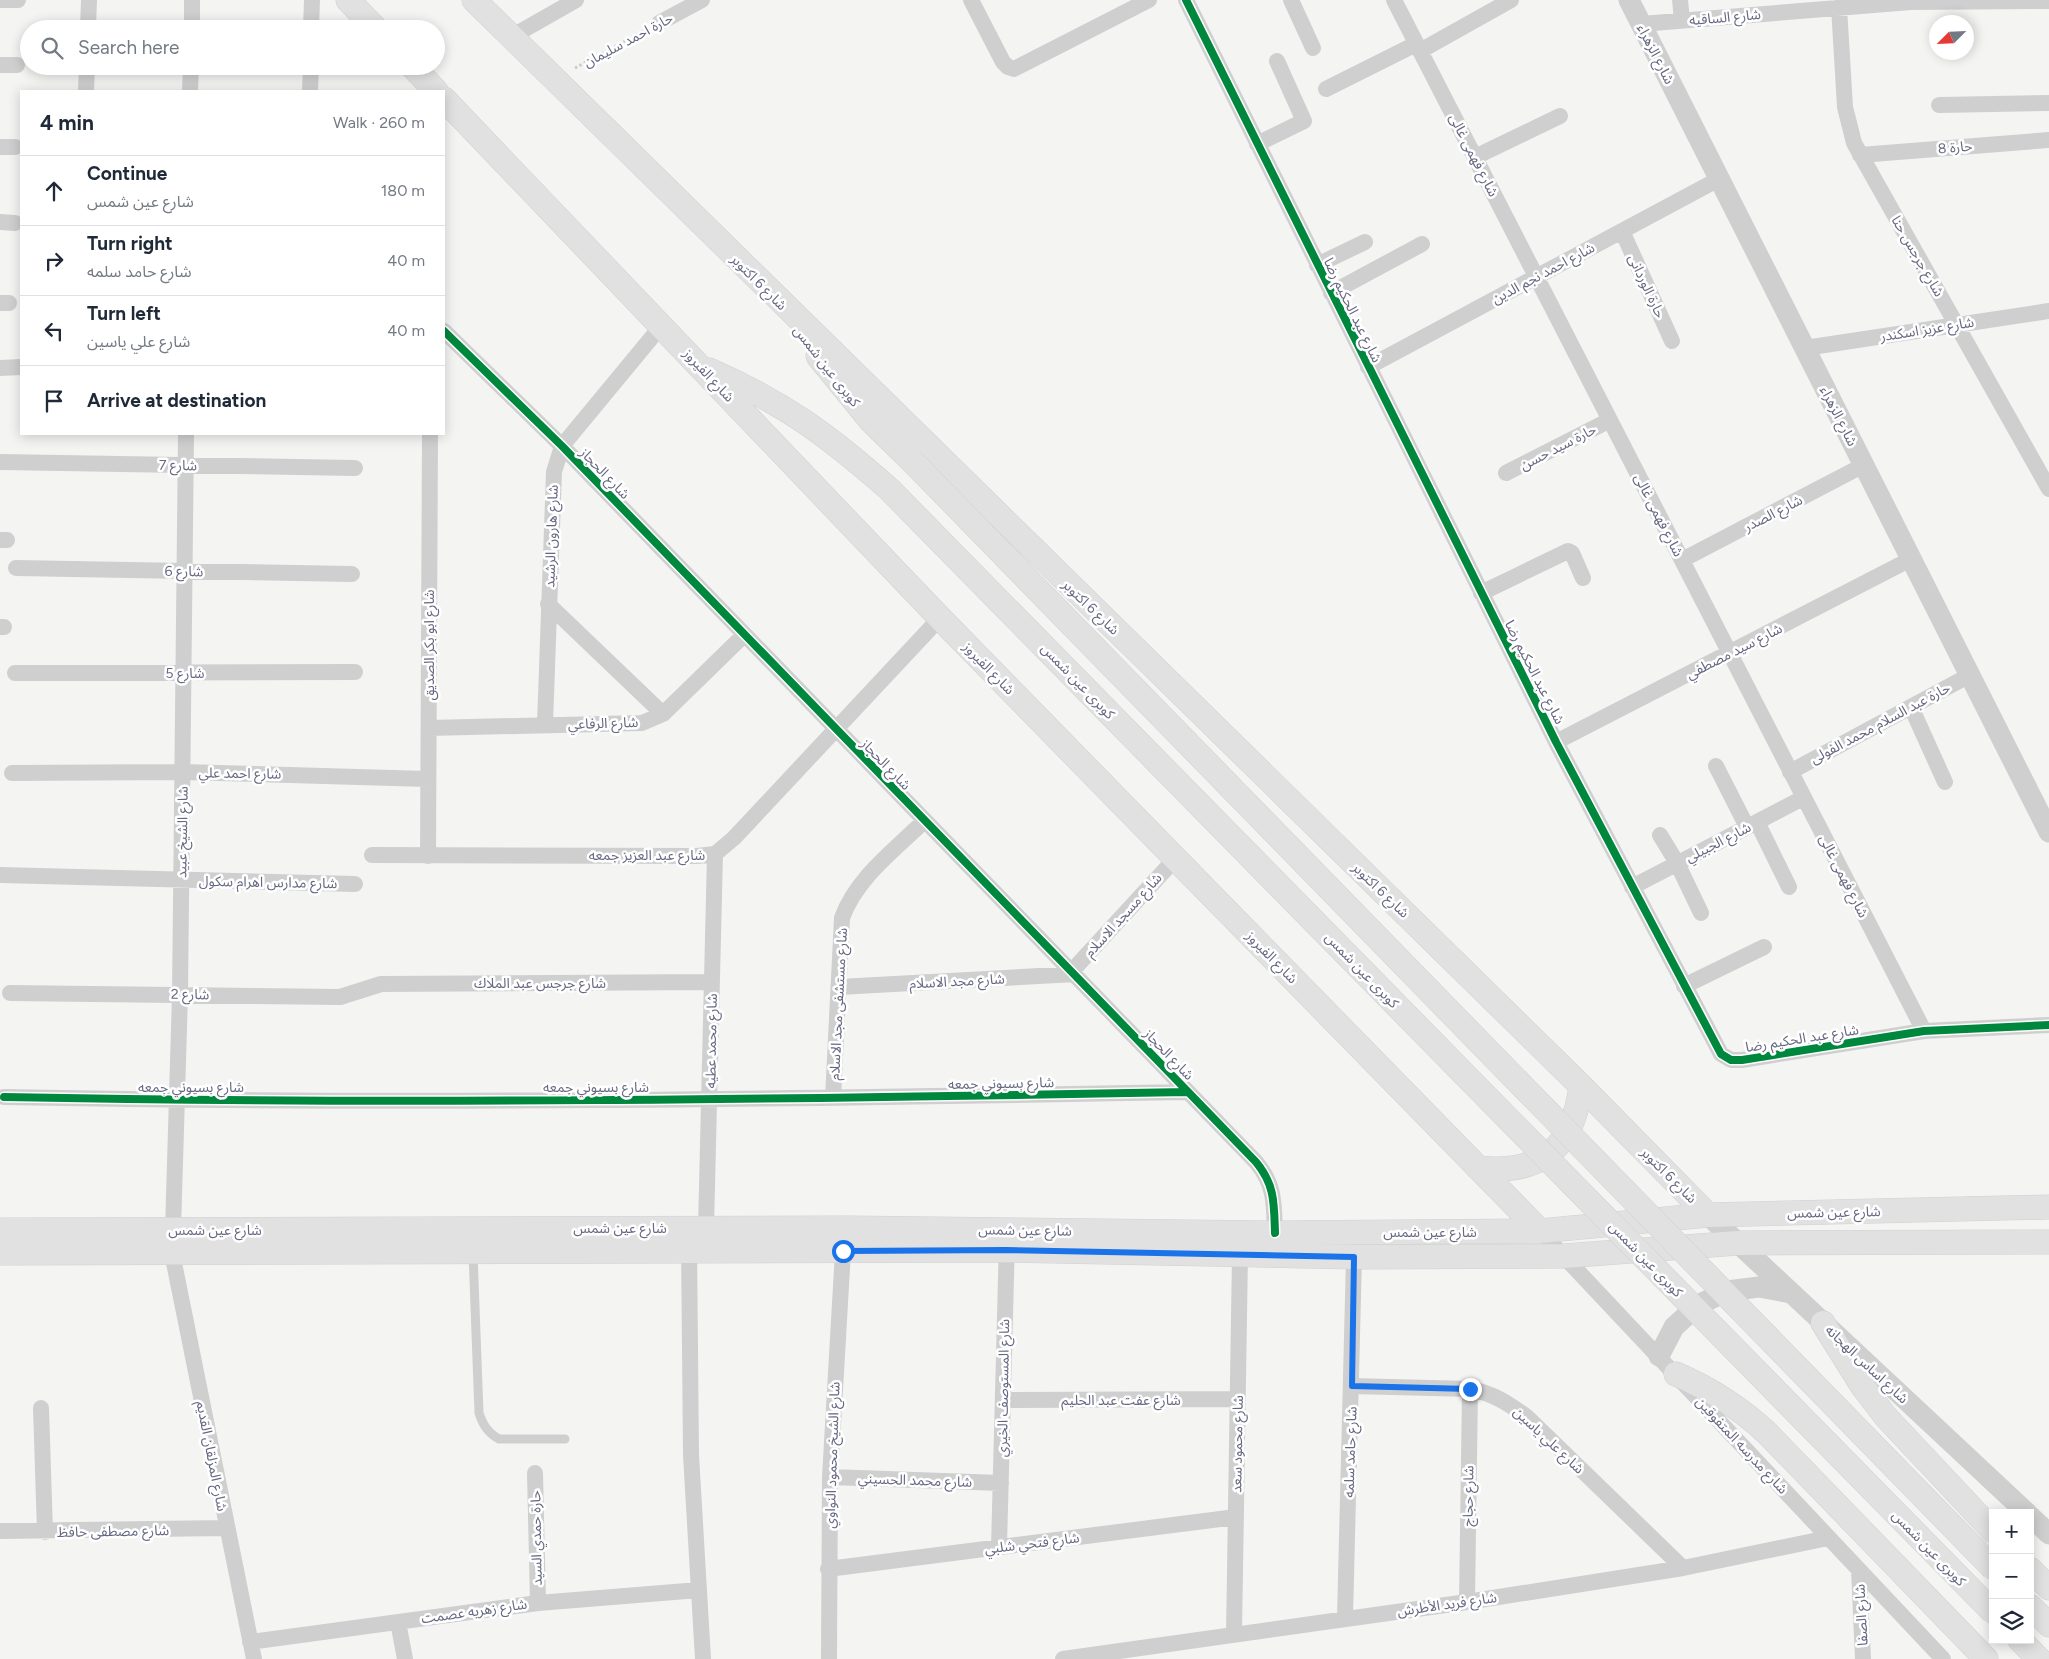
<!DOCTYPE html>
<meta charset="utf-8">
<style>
body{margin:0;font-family:Figtree,"Noto Sans Arabic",sans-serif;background:#f6f6f7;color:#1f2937}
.controls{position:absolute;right:15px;bottom:15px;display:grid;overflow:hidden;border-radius:0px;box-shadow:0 2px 12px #0003}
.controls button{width:45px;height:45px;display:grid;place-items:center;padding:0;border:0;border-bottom:1px solid #e0e1e3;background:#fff;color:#1f2937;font:25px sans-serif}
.compass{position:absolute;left:1929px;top:15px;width:45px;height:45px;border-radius:50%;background:#fff;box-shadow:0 2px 12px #0003;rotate:246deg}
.stop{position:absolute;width:15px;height:15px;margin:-11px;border:4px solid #1a73e8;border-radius:50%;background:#fff}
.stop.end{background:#1a73e8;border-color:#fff;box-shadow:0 1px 5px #0008}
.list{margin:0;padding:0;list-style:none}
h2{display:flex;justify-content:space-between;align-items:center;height:65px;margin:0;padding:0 20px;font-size:21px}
h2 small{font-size:16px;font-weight:400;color:#747a83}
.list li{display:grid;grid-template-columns:32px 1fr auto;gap:15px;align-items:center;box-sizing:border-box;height:70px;padding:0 20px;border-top:1px solid #e0e1e3}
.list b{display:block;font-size:19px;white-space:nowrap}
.list p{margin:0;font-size:16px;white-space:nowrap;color:#747a83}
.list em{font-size:16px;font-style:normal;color:#747a83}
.icon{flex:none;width:28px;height:28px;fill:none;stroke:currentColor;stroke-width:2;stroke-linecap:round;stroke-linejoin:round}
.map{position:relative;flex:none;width:2049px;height:1659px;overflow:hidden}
.search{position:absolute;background:#fff;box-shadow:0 2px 12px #0003;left:20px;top:20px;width:425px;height:55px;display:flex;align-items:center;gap:12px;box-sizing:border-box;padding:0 18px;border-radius:28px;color:#747a83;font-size:19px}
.panel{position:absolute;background:#fff;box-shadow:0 2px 12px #0003;left:20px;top:90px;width:425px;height:345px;border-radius:0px}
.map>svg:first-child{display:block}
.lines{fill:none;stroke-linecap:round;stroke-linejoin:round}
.secondary-casing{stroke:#d1d1d2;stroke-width:25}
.path{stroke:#cbcbcd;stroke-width:3;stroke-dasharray:2.5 2.5;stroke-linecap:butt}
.service{stroke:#cfcfd0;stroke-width:9}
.minor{stroke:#cfcfd0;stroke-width:16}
.tertiary{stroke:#cfcfd0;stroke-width:21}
.secondary{stroke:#e1e1e2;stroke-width:24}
.secondary-bridge-casing{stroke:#d1d1d2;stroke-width:25;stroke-linecap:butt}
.secondary-bridge{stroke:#e1e1e2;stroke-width:24}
.cycleway-casing{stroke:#fff;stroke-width:11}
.cycleway{stroke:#00873e;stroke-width:8}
.route{stroke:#1a73e8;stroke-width:6}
.labels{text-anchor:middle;stroke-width:5;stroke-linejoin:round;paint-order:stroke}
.street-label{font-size:14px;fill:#666882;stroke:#fff}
</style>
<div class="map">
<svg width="2049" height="1659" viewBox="0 0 2049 1659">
<rect width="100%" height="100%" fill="#f4f5f3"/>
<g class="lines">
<defs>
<path id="secondary" d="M348,0L376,29
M474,0L1581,1086L1708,1215
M412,66L436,91
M444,99L940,618L1540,1231
M818,356L871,421L912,461
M709,370C783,402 829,436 889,489
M1478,1168C1541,1175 1573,1148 1581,1086
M0,1230L848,1228L1275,1233L1540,1231L1708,1215L2049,1207
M0,1253L1006,1250L1354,1257L1564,1256L1738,1243L2049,1242
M1823,1323L1863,1387L1886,1417L1993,1531
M1676,1374C1711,1389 1739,1407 1767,1433L1986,1659
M2030,1569L2049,1588
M2030,1606L2049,1625
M2020,1640L2039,1659"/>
</defs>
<use href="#secondary" class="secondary-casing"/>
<path class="path" d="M575,68L644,31"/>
<path class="service" d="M473,1253L479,1413C483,1425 488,1433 499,1439H565"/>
<path class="minor" d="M0,0H18
M971,0L1003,62L1008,67L1014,69L1149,0
M1186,0L1556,742L1721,1054L1731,1060H1742L1924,1031L2049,1025
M1291,0L1313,48
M1394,0L1924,1031
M1680,0L1682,20
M1839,7L1845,107L1854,143L2049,489
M659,23L702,0
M1641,24L1911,2L2049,1
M88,29L89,0
M192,29V0
M311,29L312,0
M511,37L576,0
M1420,51L1511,0
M0,65H17
M1326,89L1416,44
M86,91L87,66
M190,91L191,66
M310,91L311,66
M1939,105L2049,103
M1257,144L1304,121L1277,61
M0,147H15
M1860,155L2049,140
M1475,157L1560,116
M0,222L15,223
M1622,231L1672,341
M1317,265L1365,242
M1331,293L1422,244
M0,303H9
M444,331L562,446L1256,1162C1275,1185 1274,1203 1275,1233
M1805,348L2049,311
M1368,367L1719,179
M0,368L21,367
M0,462L355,468
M1506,473L1610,420
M0,540H7
M1682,560L1864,465
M16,568L352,574
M1481,593L1568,551L1572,553L1583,578
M548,604L663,714
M0,627H4
M15,673L355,672
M1911,707L1945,782
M545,724L554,472L562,446L662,325
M429,728L642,723L663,714L743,636
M1556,742L1911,559
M1716,766L1747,827
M1790,772L1970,675
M12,773L182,772L428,779
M1757,822L1789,887
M1660,835L1677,863L1701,913
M372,855L697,856L715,854L734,838L940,618
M428,856L430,434
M0,875L355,884
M1632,887L1803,798
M1072,971L1175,859
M1684,986L1764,947
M839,987L1075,974
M10,993L340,997L381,984L712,982
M4,1097C398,1105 793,1099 1188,1092
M833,1098L842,918C856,878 895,850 924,821
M706,1228L715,854
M173,1230L180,994L186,434
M1540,1231L1943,1659
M689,1243L691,1455L703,1659
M172,1253L254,1659
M1352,1386L1470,1389C1493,1393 1509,1404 1527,1417L1683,1568
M1003,1400L1238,1399
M41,1408L45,1532
M535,1473L538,1603
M830,1477L1001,1483
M0,1531L226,1528
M999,1547L1007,1239
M828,1569L1236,1517
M1859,1570L1863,1659
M1467,1602L1470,1389
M1345,1617L1354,1257
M398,1622L405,1659
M1234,1634L1240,1254
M250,1642L538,1603L699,1590
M829,1659L830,1477L843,1251
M1063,1659L1467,1602L1683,1568L1828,1538"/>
<path class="tertiary" d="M1629,0L2049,832
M1708,1215L2027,1513
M1659,1356L1674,1327L1698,1305L1727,1291L1759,1287L1791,1293
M2030,1516L2049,1534"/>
<use href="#secondary" class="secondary"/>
<defs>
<path id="secondary-bridge" d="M912,461L1993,1568
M889,489L1993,1612"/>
</defs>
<use href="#secondary-bridge" class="secondary-bridge-casing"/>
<use href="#secondary-bridge" class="secondary-bridge"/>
<defs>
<path id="cycleway" d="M1186,0L1556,742L1721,1054L1731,1060H1742L1924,1031L2049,1025
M444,331L562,446L1256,1162C1275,1185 1274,1203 1275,1233
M4,1097C398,1105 793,1099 1188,1092"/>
</defs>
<use href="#cycleway" class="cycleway-casing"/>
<use href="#cycleway" class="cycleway"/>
</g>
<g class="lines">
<path class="route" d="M843,1251L1006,1250L1354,1257L1352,1386L1470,1389"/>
</g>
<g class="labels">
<g class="street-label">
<text transform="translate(1725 17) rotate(-5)" y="5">شارع الساقيه</text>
<text transform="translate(628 40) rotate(-28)" y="5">حارة احمد سليمان</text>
<text transform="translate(1656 54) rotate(63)" y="5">شارع الزهراء</text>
<text transform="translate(1955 147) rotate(-5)" y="5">حارة 8</text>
<text transform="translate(1474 155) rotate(63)" y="5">شارع فهمى غالى</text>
<text transform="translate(1918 256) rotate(60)" y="5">شارع جرجس حنا</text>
<text transform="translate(1543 273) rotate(-28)" y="5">شارع احمد نجم الدين</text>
<text transform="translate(759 282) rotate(45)" y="5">شارع 6 اكتوبر</text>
<text transform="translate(1647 286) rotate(65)" y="5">حارة الوردانى</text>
<text transform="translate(1353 310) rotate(64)" y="5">شارع عبد الحكيم رضا</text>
<text transform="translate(1927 329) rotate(-9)" y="5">شارع عزيز اسكندر</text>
<text transform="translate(827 366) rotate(52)" y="5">كوبرى عين شمس</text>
<text transform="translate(709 375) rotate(47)" y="5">شارع الفيروز</text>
<text transform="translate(1839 416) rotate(63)" y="5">شارع الزهراء</text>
<text transform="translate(1558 447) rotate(-27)" y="5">حارة سيد حسن</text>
<text transform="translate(178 465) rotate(1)" y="5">شارع 7</text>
<text transform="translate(605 473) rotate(46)" y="5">شارع الحجاز</text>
<text transform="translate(1773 513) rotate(-27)" y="5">شارع الصدر</text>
<text transform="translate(1659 515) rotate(63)" y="5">شارع فهمى غالى</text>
<text transform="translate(551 536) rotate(-88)" y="5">شارع هارون الرشيد</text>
<text transform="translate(184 571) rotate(1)" y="5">شارع 6</text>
<text transform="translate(1091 607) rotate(44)" y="5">شارع 6 اكتوبر</text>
<text transform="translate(429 645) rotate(-90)" y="5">شارع ابو بكر الصديق</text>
<text transform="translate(1734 651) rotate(-27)" y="5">شارع سيد مصطفي</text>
<text transform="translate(989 668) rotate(46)" y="5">شارع الفيروز</text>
<text transform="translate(1535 672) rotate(63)" y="5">شارع عبد الحكيم رضا</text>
<text x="185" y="678">شارع 5</text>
<text transform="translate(1078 681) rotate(46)" y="5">كوبرى عين شمس</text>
<text transform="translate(603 723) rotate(-2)" y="5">شارع الرفاعي</text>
<text transform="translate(1880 723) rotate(-28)" y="5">حارة عبد السلام محمد الفولى</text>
<text transform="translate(886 764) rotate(46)" y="5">شارع الحجاز</text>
<text transform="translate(240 773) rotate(1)" y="5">شارع احمد علي</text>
<text transform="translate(182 832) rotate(-89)" y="5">شارع الشيخ عبيد</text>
<text transform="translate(1718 842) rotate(-27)" y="5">شارع الجبيلي</text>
<text x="647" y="860">شارع عبد العزيز جمعه</text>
<text transform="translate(1844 876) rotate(63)" y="5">شارع فهمى غالى</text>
<text transform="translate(268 882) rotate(1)" y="5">شارع مدارس اهرام سكول</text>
<text transform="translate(1381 890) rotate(44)" y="5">شارع 6 اكتوبر</text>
<text transform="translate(1123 915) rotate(-48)" y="5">شارع مسجد الاسلام</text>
<text transform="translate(1272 957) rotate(46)" y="5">شارع الفيروز</text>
<text transform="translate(1362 970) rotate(46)" y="5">كوبرى عين شمس</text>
<text transform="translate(957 981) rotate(-3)" y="5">شارع مجد الاسلام</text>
<text x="540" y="988">شارع جرجس عبد الملاك</text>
<text transform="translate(190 994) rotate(1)" y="5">شارع 2</text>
<text transform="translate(838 1004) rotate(-87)" y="5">شارع مستشفى مجد الاسلام</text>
<text transform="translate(1802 1038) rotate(-9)" y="5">شارع عبد الحكيم رضا</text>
<text transform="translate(711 1041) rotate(-89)" y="5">شارع محمد عطيه</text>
<text transform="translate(1169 1054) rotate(46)" y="5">شارع الحجاز</text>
<text transform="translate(1001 1083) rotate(-1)" y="5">شارع بسيوني جمعه</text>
<text x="191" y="1092">شارع بسيوني جمعه</text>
<text x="596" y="1092">شارع بسيوني جمعه</text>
<text transform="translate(1669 1175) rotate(45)" y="5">شارع 6 اكتوبر</text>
<text transform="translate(1834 1212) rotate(-1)" y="5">شارع عين شمس</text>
<text x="620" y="1233">شارع عين شمس</text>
<text x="215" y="1235">شارع عين شمس</text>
<text transform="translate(1025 1230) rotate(1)" y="5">شارع عين شمس</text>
<text x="1430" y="1237">شارع عين شمس</text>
<text transform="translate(1646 1259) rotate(46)" y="5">كوبرى عين شمس</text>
<text transform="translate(1867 1364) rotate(43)" y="5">شارع اساس الهجانه</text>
<text transform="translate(1003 1388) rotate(-89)" y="5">شارع المستوصف الخيري</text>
<text x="1121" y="1405">شارع عفت عبد الحليم</text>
<text transform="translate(1549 1440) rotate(43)" y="5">شارع علي ياسين</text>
<text transform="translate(1237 1444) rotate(-89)" y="5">شارع محمود سعد</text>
<text transform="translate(1742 1445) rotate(47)" y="5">شارع مدرسه المتفوقين</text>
<text transform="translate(1350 1452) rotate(-88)" y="5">شارع حامد سلمه</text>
<text transform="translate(832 1455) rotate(-88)" y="5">شارع الشيخ محمود النواوي</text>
<text transform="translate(212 1456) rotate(79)" y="5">شارع المزلقان القديم</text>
<text transform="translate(915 1480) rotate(2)" y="5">شارع محمد الحسيني</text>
<text transform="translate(1468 1496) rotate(-89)" y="5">شارع حجاج</text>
<text transform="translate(113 1531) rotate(-1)" y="5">شارع مصطفى حافظ</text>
<text transform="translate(536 1538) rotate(-91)" y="5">حارة حمدي السيد</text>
<text transform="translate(1032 1543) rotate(-7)" y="5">شارع فتحي شلبي</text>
<text transform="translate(1929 1548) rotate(46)" y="5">كوبرى عين شمس</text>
<text transform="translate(1447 1604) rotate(-8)" y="5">شارع فريد الأطرش</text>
<text transform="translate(474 1611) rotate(-8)" y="5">شارع زهريه عصمت</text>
<text transform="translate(1861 1615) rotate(-93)" y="5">شارع الصفا</text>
</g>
</g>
</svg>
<div class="controls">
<button>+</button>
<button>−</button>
<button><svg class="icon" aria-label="layers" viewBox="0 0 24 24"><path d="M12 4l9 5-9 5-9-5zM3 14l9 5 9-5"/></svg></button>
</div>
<svg class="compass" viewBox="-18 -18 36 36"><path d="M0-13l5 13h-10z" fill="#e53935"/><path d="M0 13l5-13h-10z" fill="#747a83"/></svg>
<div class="stop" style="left:843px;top:1251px"></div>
<div class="stop end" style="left:1470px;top:1389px"></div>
<div class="search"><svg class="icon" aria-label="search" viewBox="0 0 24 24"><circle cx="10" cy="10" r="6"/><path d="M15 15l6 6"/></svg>Search here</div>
<section class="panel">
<h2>4 min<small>Walk · 260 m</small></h2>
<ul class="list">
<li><svg class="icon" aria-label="ahead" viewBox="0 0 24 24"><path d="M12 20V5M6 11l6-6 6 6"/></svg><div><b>Continue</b><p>شارع عين شمس</p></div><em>180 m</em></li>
<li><svg class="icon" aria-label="right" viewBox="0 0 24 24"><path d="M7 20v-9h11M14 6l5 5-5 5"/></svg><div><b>Turn right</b><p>شارع حامد سلمه</p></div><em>40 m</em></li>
<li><svg class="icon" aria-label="left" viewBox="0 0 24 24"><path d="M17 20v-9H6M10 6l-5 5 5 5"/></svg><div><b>Turn left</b><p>شارع علي ياسين</p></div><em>40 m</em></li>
<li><svg class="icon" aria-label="arrive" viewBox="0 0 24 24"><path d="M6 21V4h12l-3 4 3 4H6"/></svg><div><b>Arrive at destination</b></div></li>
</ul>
</section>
</div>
